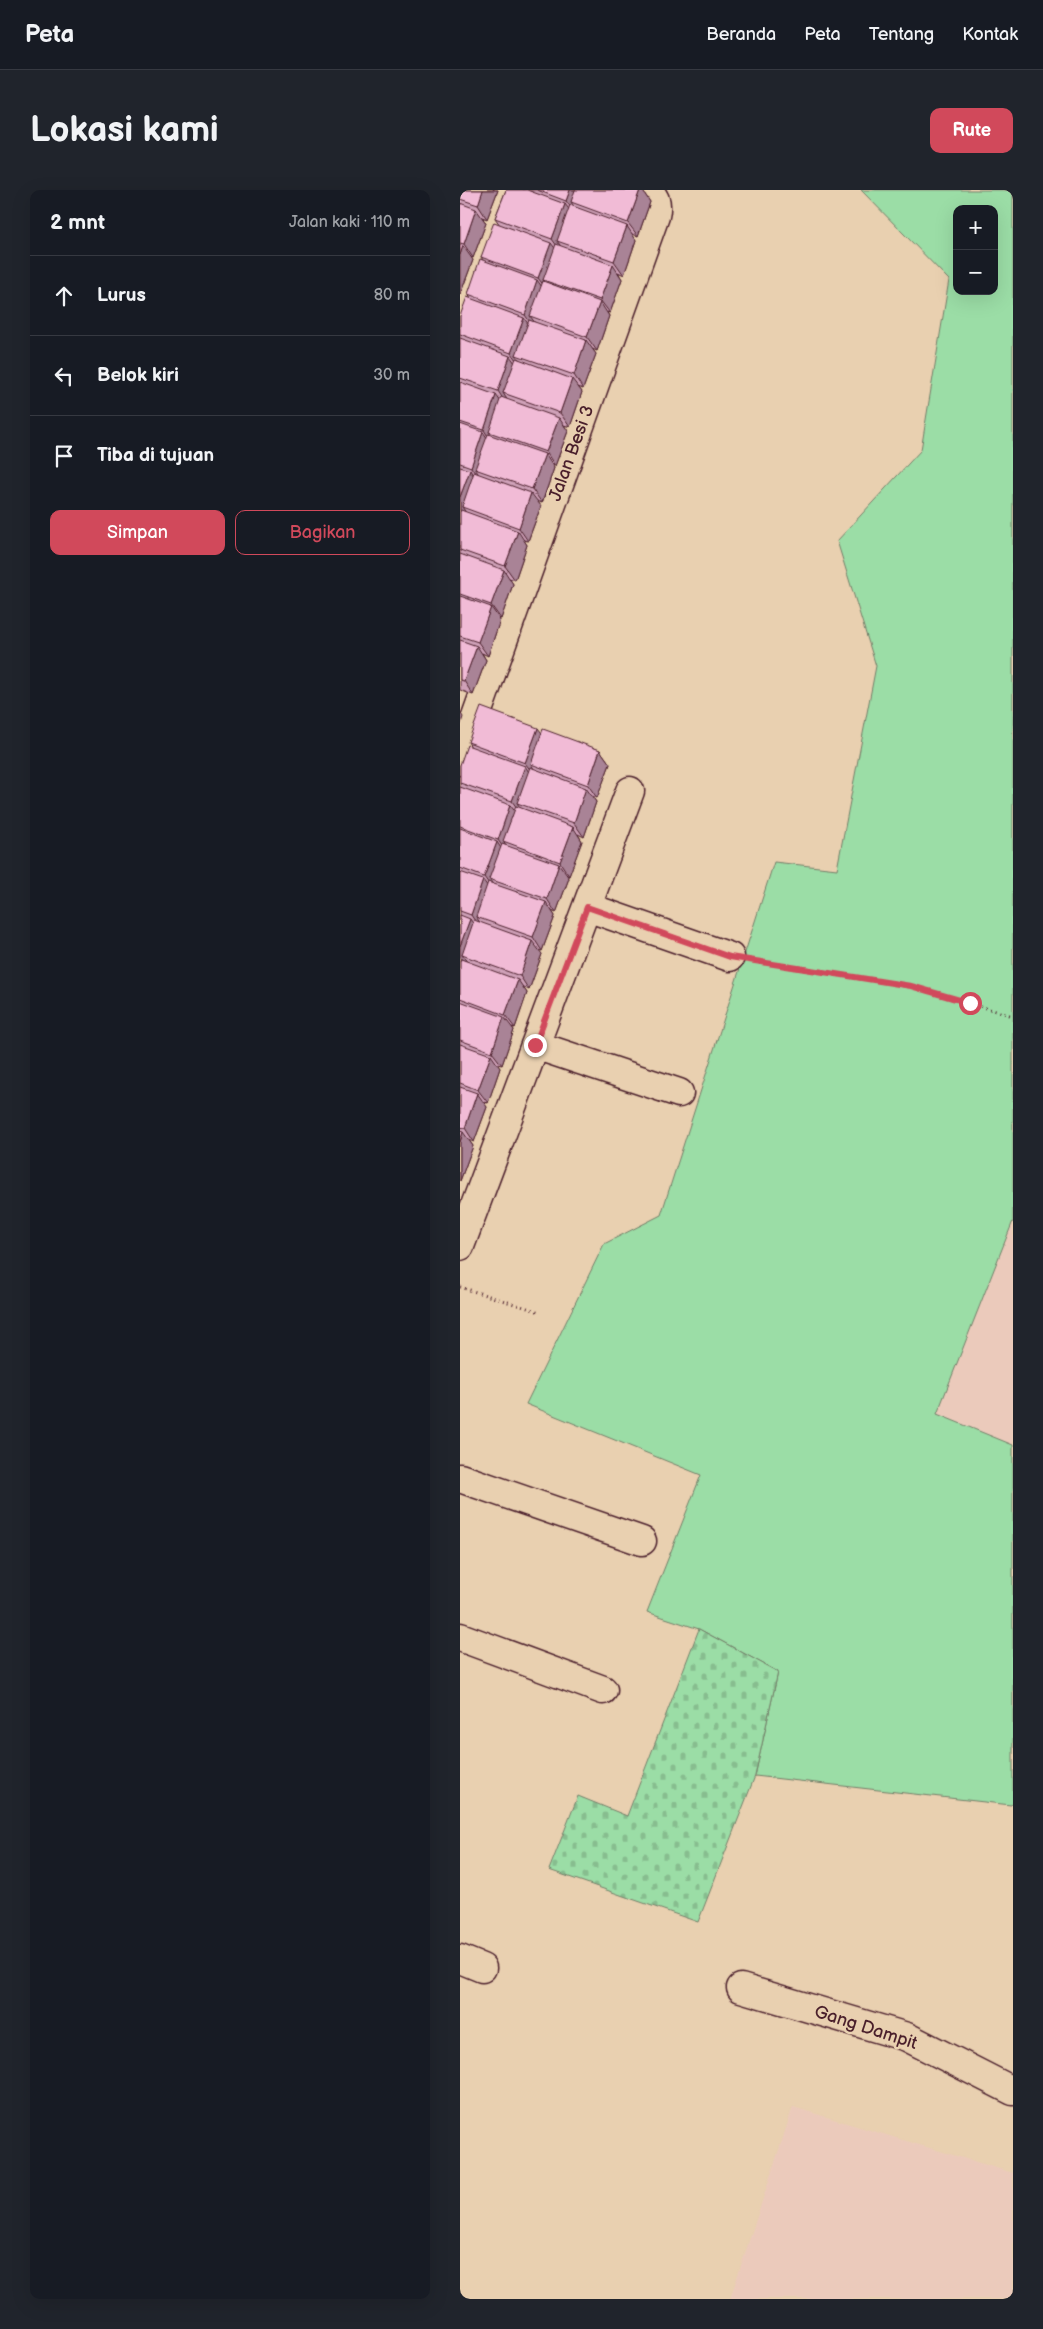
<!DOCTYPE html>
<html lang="id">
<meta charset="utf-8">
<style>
body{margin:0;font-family:"Balsamiq Sans",sans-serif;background:#20242c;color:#f1f3f6}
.controls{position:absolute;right:15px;top:15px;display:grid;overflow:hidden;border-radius:10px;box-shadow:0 5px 20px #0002}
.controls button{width:45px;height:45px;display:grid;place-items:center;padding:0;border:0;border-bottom:1px solid #363941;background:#171b24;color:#f1f3f6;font:25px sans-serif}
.stop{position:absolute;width:15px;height:15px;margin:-11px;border:4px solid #d1495b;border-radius:50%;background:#fff}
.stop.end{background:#d1495b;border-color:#fff;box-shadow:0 1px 5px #0008}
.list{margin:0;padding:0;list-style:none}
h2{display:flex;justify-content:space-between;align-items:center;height:65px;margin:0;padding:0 20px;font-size:21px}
h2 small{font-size:16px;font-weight:400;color:#9ea1a6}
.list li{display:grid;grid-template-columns:32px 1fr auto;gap:15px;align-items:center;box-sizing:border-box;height:80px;padding:0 20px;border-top:1px solid #363941}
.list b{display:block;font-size:19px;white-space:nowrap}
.list em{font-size:16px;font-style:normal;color:#9ea1a6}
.actions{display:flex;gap:10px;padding:15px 20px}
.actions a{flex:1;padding:11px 0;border:1px solid #d1495b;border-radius:10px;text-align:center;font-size:18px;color:#d1495b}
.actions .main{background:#d1495b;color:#fff}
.icon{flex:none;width:28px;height:28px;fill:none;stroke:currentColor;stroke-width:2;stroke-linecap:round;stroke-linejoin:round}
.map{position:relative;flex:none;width:553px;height:2109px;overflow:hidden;border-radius:10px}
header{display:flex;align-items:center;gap:30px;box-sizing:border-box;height:70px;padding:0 25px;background:#171b24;border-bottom:1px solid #363941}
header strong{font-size:24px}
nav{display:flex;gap:28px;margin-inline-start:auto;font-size:18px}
.intro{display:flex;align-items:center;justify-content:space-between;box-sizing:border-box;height:120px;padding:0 30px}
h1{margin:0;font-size:35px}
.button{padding:12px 22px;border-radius:10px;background:#d1495b;color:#fff;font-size:18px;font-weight:700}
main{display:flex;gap:30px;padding:0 30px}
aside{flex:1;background:#171b24;border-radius:10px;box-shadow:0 5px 20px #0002}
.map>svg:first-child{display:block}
.built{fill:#ebcabb}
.green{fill:#9bdda6;stroke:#727e68;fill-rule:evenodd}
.cemetery{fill:url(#cemetery-stones);stroke:#727e68}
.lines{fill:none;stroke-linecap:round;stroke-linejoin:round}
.minor-casing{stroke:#4a1f2b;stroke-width:31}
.path{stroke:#4a1f2b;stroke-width:3;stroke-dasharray:1 4;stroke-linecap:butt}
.minor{stroke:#e9d0b0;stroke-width:28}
.wall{fill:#cfa1b8;stroke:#4a1f2b}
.shaded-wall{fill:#a98396;stroke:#4a1f2b}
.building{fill:#f1bbd6;stroke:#4a1f2b}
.route{stroke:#d1495b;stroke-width:6}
.labels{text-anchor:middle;stroke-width:5;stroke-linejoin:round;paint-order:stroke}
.street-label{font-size:18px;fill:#4a1f2b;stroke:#e9d0b0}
</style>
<header>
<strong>Peta</strong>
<nav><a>Beranda</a><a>Peta</a><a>Tentang</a><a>Kontak</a></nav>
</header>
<div class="intro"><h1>Lokasi kami</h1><a class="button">Rute</a></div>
<main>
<aside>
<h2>2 mnt<small>Jalan kaki · 110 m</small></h2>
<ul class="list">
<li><svg class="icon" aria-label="ahead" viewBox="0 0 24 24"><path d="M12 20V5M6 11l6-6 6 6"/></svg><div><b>Lurus</b></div><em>80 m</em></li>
<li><svg class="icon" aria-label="left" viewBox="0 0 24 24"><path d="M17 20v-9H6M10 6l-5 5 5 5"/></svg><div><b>Belok kiri</b></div><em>30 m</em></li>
<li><svg class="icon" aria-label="arrive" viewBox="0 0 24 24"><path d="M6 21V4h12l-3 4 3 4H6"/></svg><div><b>Tiba di tujuan</b></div></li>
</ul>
<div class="actions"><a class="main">Simpan</a><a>Bagikan</a></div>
</aside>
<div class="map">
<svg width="553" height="2109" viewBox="0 0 553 2109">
<defs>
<pattern id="cemetery-stones" width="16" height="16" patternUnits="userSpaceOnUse" patternTransform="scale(1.25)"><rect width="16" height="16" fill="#9bdda6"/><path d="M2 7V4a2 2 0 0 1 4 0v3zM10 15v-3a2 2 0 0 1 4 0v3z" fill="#87bd8f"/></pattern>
</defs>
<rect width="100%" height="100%" fill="#e9d0b0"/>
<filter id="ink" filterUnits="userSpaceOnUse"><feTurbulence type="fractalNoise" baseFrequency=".02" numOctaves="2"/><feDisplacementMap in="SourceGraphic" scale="10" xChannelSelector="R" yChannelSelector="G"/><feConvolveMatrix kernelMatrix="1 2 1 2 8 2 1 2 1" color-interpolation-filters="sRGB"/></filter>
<g filter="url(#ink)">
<path class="built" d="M553,1031V1255L476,1224Z
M333,1917L553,1983V2109H270Z"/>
<path class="green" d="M401,0H553V1031L477,1224L553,1255V1613L551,1615L295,1586L318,1482L239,1439L187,1422L241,1285L66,1214L144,1054L201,1025L314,672L377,679L416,476L377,351L461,260L489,90ZM497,19H534V101H497Z"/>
<path class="cemetery" d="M239,1439L318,1482L295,1586L238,1732L89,1680L118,1606L167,1626Z"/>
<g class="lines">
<defs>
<path id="minor" d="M0,139L49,0
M0,571L195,26C198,13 196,5 183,0
M127,717L270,767
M75,855L219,903
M0,1056L170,601
M0,1288L182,1351
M0,1447L143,1500
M0,1769L22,1778
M281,1798L447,1847L553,1901"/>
</defs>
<use href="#minor" class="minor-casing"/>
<path class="path" d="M300,772L451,796L553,826
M0,1097L80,1122"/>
<use href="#minor" class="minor"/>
</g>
<path class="wall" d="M0,0H38L27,29L22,27L26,33L13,68L10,67L13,70L0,105Z
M46,0H182L190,12L178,46L172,44L176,50L164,85L158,82L162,89L150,123L147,122L149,126L137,161L132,159L136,164L123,199L118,197L122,202L110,237L104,235L108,241L95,276L92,275L94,278L82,313L77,311L81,316L68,351L64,350L67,355L55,390L49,388L53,394L41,429L38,428L40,430L28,466L22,463L26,470L13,505L0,500V126L11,109L8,104L23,70L21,67L40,35L35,28Z
M82,543L140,560L150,574L137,608L132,606L136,612L124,647L118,644L122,651L109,686L107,685L109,688L96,723L92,721L95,726L82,761L78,760L82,764L69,800L63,797L67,803L55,838L52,837L54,840L42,875L37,874L40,878L28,913L23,912L27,917L14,952L9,950L13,956L0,991V575L11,557L8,552Z"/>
<path class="shaded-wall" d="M23,0H38L27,29L18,15Z
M110,0H124L111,12L117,21L116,24L106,11Z
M180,0H182L190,12L178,46L168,33Z
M105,14L115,27L97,51L103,59L102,63L92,49Z
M16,19L26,33L13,68L4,54Z
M167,36L176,50L164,85L154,71Z
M91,53L101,66L83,90L89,98L88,101L78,88Z
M3,56L13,70L0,105V65Z
M153,75L162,89L150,123L140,110Z
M77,90L87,104L70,126L76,134L74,138L65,125Z
M140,112L149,126L137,161L127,147Z
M64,128L73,141L56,165L62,173L61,177L51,163Z
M126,150L136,164L123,199L114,185Z
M50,166L60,180L43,203L48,211L47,215L38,201Z
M112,189L122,202L110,237L100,223Z
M36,205L46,219L29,242L35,250L33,254L24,240Z
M99,228L108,241L95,276L86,262Z
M23,242L33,256L15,279L21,287L20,291L11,277Z
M85,264L94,278L82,313L72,299Z
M10,280L19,294L2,317L8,325L6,329L0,320V307Z
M71,303L81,316L68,351L59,338Z
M58,341L67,355L55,390L45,376Z
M44,380L53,394L41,429L31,415Z
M31,417L40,430L28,466L18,452Z
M17,456L26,470L13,505L4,491Z
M0,522L3,527L0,537Z
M78,538L88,551L71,574L76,582L75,586L65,573Z
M140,560L150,574L137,608L128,595Z
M65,576L74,590L57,613L63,621L62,625L52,611Z
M126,598L136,612L124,647L114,633Z
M50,615L60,628L43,651L48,660L47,663L38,650Z
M113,637L122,651L109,686L100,672Z
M37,652L46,666L29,689L35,697L34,701L24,687Z
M99,674L109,688L96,723L87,709Z
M23,690L33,704L16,727L22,735L20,739L11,725Z
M86,712L95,726L82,761L73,747Z
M10,729L19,742L2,765L8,773L7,777L0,767V756Z
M72,751L82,764L69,800L60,786Z
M58,790L67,803L55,838L45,825Z
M44,827L54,840L42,875L32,862Z
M31,865L40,878L28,913L18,900Z
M17,903L27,917L14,952L5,938Z
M3,942L13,956L0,991V952Z"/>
<path class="building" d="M0,0H23L18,15L0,9Z
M46,0H67L105,14L92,49L35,28Z
M77,0H110L106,11Z
M115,0H180L168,33L111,12Z
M0,13L16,19L4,54L0,53Z
M110,15L167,36L154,71L97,51Z
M34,32L91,53L78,88L21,67Z
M96,54L153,75L140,110L83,90Z
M0,55L3,56L0,65Z
M20,69L77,90L65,125L8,104Z
M83,91L140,112L127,147L70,126Z
M7,107L64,128L51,163L0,144V126Z
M69,130L126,150L114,185L56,165Z
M0,148L50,166L38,201L0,188Z
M56,168L112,189L100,223L43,203Z
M0,192L36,205L24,240L0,232Z
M41,207L99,228L86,262L29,242Z
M0,234L23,242L11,277L0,273Z
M28,244L85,264L72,299L15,279Z
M0,277L10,280L0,307Z
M14,282L71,303L59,338L2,317Z
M1,320L58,341L45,376L0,360V322Z
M0,364L44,380L31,415L0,404Z
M0,406L31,417L18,452L0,446Z
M0,450L17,456L4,491L0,490Z
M21,517L78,538L65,573L8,552Z
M83,539L140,560L128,595L71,574Z
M7,555L65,576L52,611L0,593V575Z
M70,577L126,598L114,633L57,613Z
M0,597L50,615L38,650L0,636Z
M56,616L113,637L100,672L43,651Z
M0,638L37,652L24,687L0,678Z
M42,654L99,674L87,709L29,689Z
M0,682L23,690L11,725L0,721Z
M28,692L86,712L73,747L16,727Z
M0,725L10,729L0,756Z
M14,730L72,751L60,786L2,765Z
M1,769L58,790L45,825L0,808V771Z
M0,811L44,827L32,862L0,850Z
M0,854L31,865L18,900L0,893Z
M0,897L17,903L5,938L0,937Z
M0,941L3,942L0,952Z"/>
</g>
<g class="lines" filter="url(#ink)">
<path class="route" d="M75,855L127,717L270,767L451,796L510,813"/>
</g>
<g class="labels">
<g class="street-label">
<text transform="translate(111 263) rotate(-70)" y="6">Jalan Besi 3</text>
<text transform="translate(406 1837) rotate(18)" y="6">Gang Dampit</text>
</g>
</g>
</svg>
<div class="controls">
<button>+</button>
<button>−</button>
</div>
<div class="stop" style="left:510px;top:813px"></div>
<div class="stop end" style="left:75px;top:855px"></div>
</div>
</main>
